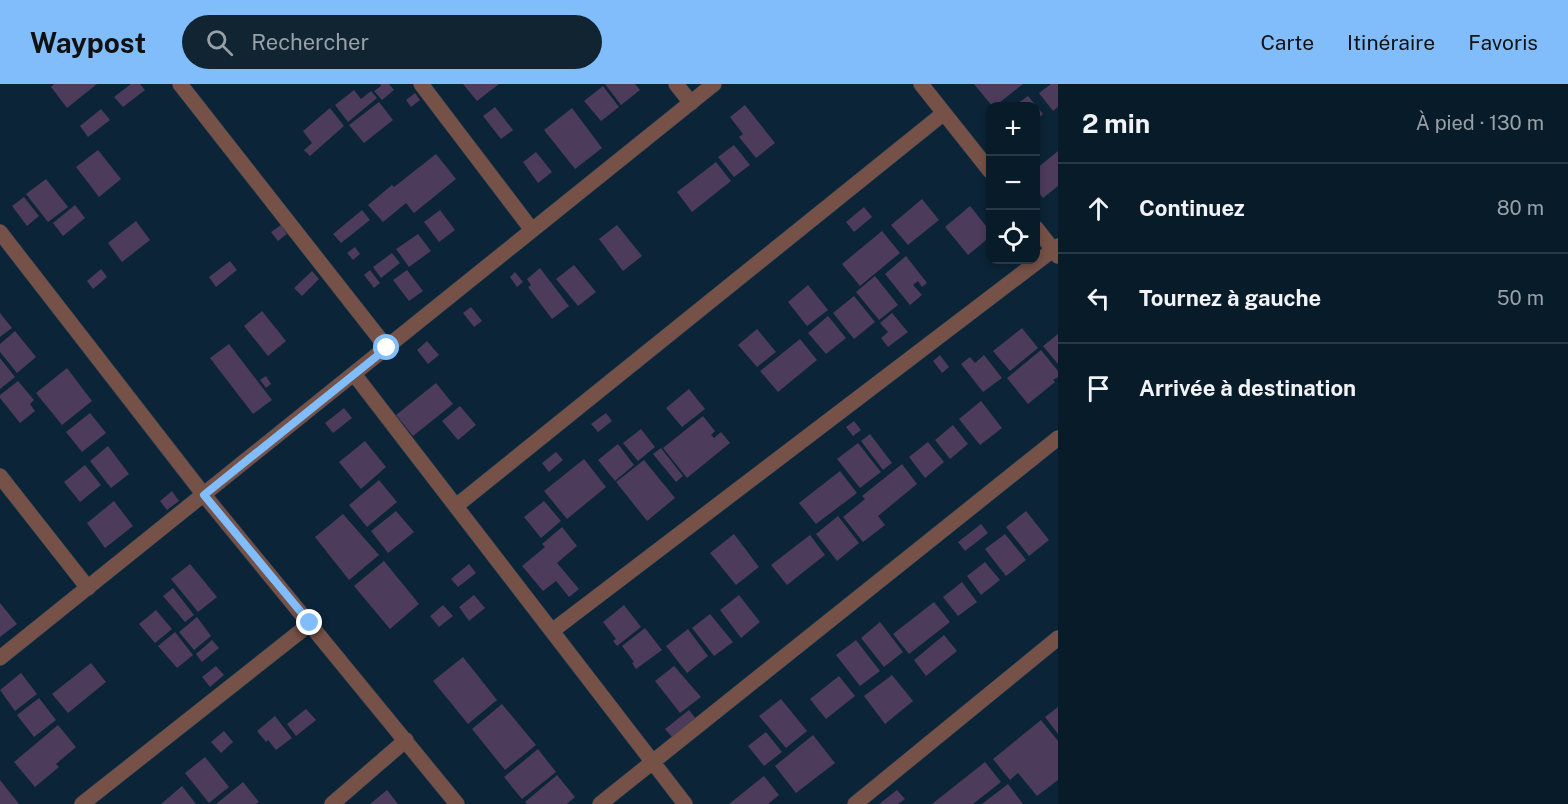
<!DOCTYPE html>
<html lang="fr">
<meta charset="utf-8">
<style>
body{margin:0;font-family:"Public Sans",sans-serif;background:#112431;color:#f1f3f6}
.controls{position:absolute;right:18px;top:18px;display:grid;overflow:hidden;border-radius:12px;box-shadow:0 3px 9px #0003}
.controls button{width:54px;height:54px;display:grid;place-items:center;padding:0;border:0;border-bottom:2px solid #293946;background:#081b29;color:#f1f3f6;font:30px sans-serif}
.stop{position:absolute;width:18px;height:18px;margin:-14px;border:4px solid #80bdfa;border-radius:50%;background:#fff}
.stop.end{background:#80bdfa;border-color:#fff;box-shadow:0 2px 6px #0008}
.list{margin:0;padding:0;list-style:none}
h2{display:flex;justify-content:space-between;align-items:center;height:78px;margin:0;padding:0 24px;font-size:26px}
h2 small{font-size:20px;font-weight:400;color:#98a1a8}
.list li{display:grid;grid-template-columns:39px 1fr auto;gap:18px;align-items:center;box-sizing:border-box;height:90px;padding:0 24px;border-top:2px solid #293946}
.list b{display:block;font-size:22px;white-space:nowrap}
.list em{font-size:20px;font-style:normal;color:#98a1a8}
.icon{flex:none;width:33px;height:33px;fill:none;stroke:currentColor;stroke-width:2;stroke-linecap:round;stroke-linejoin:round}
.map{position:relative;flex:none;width:1058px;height:720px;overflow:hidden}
header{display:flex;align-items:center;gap:36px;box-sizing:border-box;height:84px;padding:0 30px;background:#80bdfa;color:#111}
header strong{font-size:28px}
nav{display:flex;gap:33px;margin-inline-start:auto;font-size:21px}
.search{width:420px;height:54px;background:#112431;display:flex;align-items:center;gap:15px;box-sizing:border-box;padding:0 21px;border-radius:33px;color:#98a1a8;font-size:22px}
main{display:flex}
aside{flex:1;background:#081b29}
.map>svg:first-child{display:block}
.building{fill:#4d3b5b}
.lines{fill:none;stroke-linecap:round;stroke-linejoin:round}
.minor-casing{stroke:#294153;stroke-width:16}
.minor{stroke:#765148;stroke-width:15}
.route{stroke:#80bdfa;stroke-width:8}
</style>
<header>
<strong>Waypost</strong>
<div class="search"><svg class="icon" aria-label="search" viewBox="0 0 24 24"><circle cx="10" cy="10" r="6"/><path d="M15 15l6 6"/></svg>Rechercher</div>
<nav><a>Carte</a><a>Itinéraire</a><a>Favoris</a></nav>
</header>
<main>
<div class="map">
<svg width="1058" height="720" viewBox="0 0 1058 720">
<rect width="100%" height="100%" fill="#0b2437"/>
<path class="building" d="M54,0H97L67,24L51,3Z
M131,0H140L145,6L123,23L114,13Z
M380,0H389L394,6L382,16L374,7L381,2Z
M463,0H499L477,17Z
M605,0H635L640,6L621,21Z
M974,0H1023L995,22H992Z
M1051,0H1058V23L1053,27L1039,9Z
M603,2L619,23L601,37L584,17Z
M354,6L361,15L371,7L377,14L348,38L335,21Z
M415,9L420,16L411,23L406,16Z
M1028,12L1043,30L1036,36V22H1014Z
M379,18L393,36L364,59L349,41Z
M745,21L775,59L756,74L739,53L743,50L730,33Z
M495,23L513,46L501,55L483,32Z
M330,24L344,42L310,72L304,66L312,59L303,47Z
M572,24L602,64L575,85L544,46Z
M101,25L110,36L88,53L80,42Z
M734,61L750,81L734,93L718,73Z
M98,66L121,95L99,113L76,83Z
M1058,67V102L1043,114L1036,105V85Z
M536,68L552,88L538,99L523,78Z
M436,70L456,95L414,129L406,119L383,138L368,121L392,101L394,103Z
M716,78L731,97L692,128L677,108Z
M46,95L68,123L48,138L26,110Z
M24,113L39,132L27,142L12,122Z
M922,115L939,136L908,161L891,141Z
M75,121L85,134L63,152L53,139Z
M970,122L990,147V153L968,171L945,143Z
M864,123L872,133L854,148L846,138Z
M362,126L370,136L341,159L333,150Z
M440,126L455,146L439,158L424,138Z
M136,137L150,156L122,178L108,159Z
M281,141L287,150L278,157L271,148Z
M617,141L642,172L623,187L599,155Z
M882,147L900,169L860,202L842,180Z
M418,150L431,167L409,183L396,165Z
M355,163L360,170L353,176L347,169Z
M392,169L400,179L381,194L373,183Z
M906,172L927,199L922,203L918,197L913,201L922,211L910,221L885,190Z
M230,177L237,186L216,203L209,193Z
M574,181L596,208L578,222L556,195Z
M540,184L569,222L552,235L528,203L531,201L527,195Z
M101,185L107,193L93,205L87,197Z
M370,186L380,199L374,204L364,191Z
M407,186L423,207L409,217L393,196Z
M312,187L319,195L302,212L294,204Z
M515,188L523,198L517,203L510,193Z
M875,192L898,221L879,236L856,208Z
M808,201L828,226L807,242L788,218Z
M854,212L875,238L854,255L833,229Z
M471,223L482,237L474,243L463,229Z
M262,227L286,257L268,272L244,242Z
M0,229L12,244L0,253Z
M892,229L908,248L888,263L881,254L888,248L880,239Z
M828,232L846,254L826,270L808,249Z
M1022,244L1038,264L1010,287L993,267Z
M757,245L776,268L757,283L738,261Z
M15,247L36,273L17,289L0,268V260Z
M1058,250V280L1043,262Z
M800,255L817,276L778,308L760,287Z
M427,257L439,271L428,280L417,266Z
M229,260L272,316L253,330L210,274Z
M1041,266L1058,287V293L1053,296L1055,298L1028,320L1007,294Z
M940,271L949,283L942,289L933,277Z
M984,271L1002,294L983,308L961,280L970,273L975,279Z
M0,274L15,293L0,305Z
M67,284L92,317L62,341L36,309Z
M266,292L271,300L266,304L260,296Z
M18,297L34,316L30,320L35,327L20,339L0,314V311Z
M436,299L453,320L413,352L396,331Z
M689,305L705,325L682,343L666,324Z
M981,317L1002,344L980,361L959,335Z
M460,322L476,341L458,356L442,337Z
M344,324L352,334L333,349L325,339Z
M90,329L106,349L82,368L66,348Z
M606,329L612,337L598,348L591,340Z
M703,332L715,347L711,351L714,354L721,348L730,359L687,394L663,364Z
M854,337L861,346L853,352L846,343Z
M953,341L968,360L950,375L935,356Z
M641,345L655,363L638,377L623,359Z
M870,350L892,379L883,386L861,357Z
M365,357L386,383L361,405L339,378Z
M928,358L944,378L925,394L909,373Z
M858,359L881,388L860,404L837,375Z
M618,360L634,381L615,397L598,376Z
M108,362L129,390L111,404L90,377Z
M661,364L683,392L676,398L653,370Z
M556,368L563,376L549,388L542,379Z
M584,375L606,403L567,435L544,407Z
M644,376L675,414L647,437L616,398Z
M902,380L917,400L878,432L885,441L863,458L843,433L865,415L862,412Z
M85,381L101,401L80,418L64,398Z
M840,387L857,409L816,440L799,419Z
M379,396L397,418L367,443L349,421Z
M172,407L179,417L167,426L160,417Z
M114,417L133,442L105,464L87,439Z
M544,417L561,437L541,454L524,433Z
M396,427L414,448L388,469L371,447Z
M1026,427L1049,456L1029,472L1006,443Z
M343,430L379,471L349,496L315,453Z
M838,432L859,459L837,477L816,450Z
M981,440L988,449L965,467L958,458Z
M562,443L577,462L557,479L579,505L569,513L556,497L543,507L522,482L545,463L542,460Z
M734,450L759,483L736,501L710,469Z
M1005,450L1026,476L1006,492L985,465Z
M810,451L825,471L787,501L771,481Z
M384,477L419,520L390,545L354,502Z
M985,478L1000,496L981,511L967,492Z
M190,480L217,513L198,528L171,495Z
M469,480L476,489L458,503L451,495Z
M962,498L977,518L958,532L943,513Z
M173,504L194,531L185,538L163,512Z
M474,511L485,524L469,537L459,523Z
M739,511L760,538L741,554L720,526Z
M934,518L950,538L909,570L893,550Z
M0,519L17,540L0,553Z
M443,521L453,532L439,543L430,532Z
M624,521L641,543L617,562L613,557L616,555L603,538Z
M156,526L172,545L155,559L139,540Z
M710,530L733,558L714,572L692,544Z
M197,533L211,552L194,566L179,548Z
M880,538L903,568L884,583L861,554Z
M645,544L662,566L636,585L632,579L634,578L622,562Z
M688,545L708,572L687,589L666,562Z
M175,548L193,571L177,584L158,562Z
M944,551L957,567L926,592L914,576Z
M212,556L219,564L202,578L196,570Z
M856,556L880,587L860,602L836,571Z
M463,573L497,616L468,640L433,597Z
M91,579L106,598L68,629L52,610Z
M216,582L224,591L210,603L202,593Z
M674,582L701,613L680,629L655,597Z
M21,589L37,610L15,627L0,606Z
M892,591L913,617L885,640L864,612Z
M839,592L855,612L826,635L810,615Z
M39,614L56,636L34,653L17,631Z
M781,615L807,647L786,664L759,632Z
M502,620L536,661L505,686L472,645Z
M1058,623V650L1045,633Z
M306,625L316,636L296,652L287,640Z
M689,626L696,635L672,653L665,645Z
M275,632L292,654L276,666L268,656L266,658L257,647Z
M1041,636L1058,657V696L1037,712L1018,689L1010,696L993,675Z
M58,641L76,663L56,680L59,683L35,703L14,678Z
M224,647L233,658L221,669L211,658Z
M766,648L782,668L764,682L748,662Z
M813,651L835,679L796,709L775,682Z
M538,665L556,688L522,715L504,693Z
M205,673L229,703L209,719L185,689Z
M985,678L1001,698L973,720H932Z
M557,691L575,713L567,720H527L525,718Z
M764,692L779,711L768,720H729Z
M0,696L19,720H0Z
M243,698L259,718L256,720H216Z
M1008,700L1023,720H982Z
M182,702L196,720H161Z
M387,706L398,720H370Z
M897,706L905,715L898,720H879Z"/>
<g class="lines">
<defs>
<path id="minor" d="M180,0L387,264
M421,0L532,146
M676,0L691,19
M921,0L990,87
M1036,144L1058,172
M0,148L204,411L457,720
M354,290L685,720
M0,392L88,504
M456,422L944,29
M552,547L1058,162
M0,574L714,0
M82,720L311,539
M332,720L406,656
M600,720L1058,354
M855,720L1058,554"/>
</defs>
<use href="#minor" class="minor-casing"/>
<use href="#minor" class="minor"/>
</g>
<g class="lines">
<path class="route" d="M310,539L204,411L387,264"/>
</g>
</svg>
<div class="controls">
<button>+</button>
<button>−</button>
<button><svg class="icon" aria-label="locate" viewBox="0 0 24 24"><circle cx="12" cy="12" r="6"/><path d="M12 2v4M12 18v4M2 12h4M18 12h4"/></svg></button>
</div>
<div class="stop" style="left:387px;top:264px"></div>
<div class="stop end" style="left:310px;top:539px"></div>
</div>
<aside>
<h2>2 min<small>À pied · 130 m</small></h2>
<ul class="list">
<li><svg class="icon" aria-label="ahead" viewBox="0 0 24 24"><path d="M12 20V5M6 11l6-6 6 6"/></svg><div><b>Continuez</b></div><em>80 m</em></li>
<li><svg class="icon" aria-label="left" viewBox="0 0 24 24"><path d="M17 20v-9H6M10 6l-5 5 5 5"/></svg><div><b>Tournez à gauche</b></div><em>50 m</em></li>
<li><svg class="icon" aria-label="arrive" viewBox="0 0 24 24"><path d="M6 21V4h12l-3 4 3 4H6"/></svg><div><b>Arrivée à destination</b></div></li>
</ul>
</aside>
</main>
